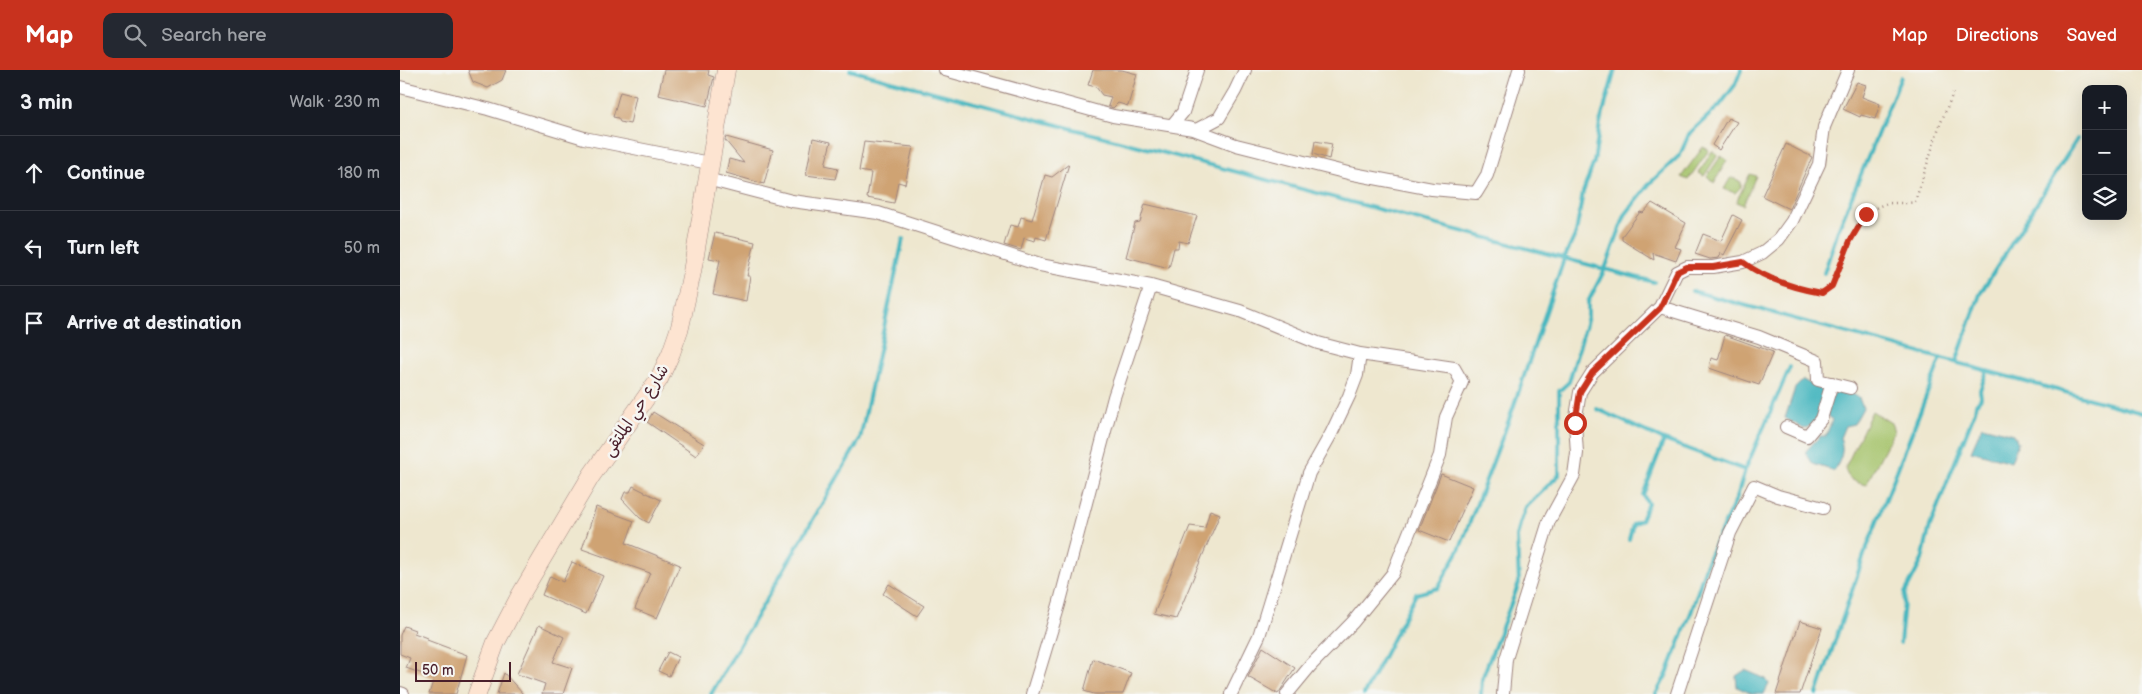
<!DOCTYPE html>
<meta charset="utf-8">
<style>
body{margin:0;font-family:"Balsamiq Sans","Playpen Sans Arabic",sans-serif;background:#242831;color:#f1f3f6}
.controls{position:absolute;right:15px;top:15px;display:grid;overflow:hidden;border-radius:10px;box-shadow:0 5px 20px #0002}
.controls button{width:45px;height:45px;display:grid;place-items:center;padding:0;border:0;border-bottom:1px solid #363941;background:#171b24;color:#f1f3f6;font:25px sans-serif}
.scale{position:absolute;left:15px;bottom:12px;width:96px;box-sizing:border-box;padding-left:5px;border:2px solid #4a1f2b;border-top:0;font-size:14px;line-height:18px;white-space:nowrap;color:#4a1f2b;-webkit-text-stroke:4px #f6f6f2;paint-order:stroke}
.stop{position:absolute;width:15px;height:15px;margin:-11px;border:4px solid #c8321e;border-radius:50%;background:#fff}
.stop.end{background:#c8321e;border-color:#fff;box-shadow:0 1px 5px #0008}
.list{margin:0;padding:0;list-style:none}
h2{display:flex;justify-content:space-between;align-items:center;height:65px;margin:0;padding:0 20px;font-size:21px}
h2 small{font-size:16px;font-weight:400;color:#9ea1a6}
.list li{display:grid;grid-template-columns:32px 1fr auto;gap:15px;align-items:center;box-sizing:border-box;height:75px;padding:0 20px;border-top:1px solid #363941}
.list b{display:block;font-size:19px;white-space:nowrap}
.list em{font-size:16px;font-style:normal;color:#9ea1a6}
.icon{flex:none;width:28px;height:28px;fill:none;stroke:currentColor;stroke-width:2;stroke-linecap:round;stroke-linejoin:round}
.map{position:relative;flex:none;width:1742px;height:624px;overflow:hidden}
header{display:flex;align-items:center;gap:30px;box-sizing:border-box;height:70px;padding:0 25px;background:#c8321e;color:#fff}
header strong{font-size:24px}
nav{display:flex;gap:28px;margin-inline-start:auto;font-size:18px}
.search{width:350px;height:45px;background:#242831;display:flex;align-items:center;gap:12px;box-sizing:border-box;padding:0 18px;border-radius:10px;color:#9ea1a6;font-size:19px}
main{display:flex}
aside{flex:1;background:#171b24}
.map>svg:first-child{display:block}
.green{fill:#a5c36b;stroke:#78714b}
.water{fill:#48b7c0;stroke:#496b76}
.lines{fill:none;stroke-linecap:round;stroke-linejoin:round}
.stream{stroke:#48b7c0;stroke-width:4}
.building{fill:#cfa373}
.street-casing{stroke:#9c837d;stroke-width:14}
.secondary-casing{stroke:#9c837d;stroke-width:19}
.path{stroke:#9c837d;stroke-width:2.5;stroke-dasharray:1 4;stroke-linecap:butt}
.street{stroke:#fff;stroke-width:12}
.secondary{stroke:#fde4d1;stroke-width:18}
.route{stroke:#c8321e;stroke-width:6}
.labels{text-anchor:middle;stroke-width:5;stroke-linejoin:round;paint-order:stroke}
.street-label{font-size:16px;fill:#4a1f2b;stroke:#f6f6f2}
</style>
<header>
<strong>Map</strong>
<div class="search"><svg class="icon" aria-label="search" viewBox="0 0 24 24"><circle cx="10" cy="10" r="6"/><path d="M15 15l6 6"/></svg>Search here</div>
<nav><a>Map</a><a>Directions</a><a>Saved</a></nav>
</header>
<main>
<aside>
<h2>3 min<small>Walk · 230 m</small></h2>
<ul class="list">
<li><svg class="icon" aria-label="ahead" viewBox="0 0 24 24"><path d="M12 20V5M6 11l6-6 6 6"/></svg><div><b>Continue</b></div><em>180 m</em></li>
<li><svg class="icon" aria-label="left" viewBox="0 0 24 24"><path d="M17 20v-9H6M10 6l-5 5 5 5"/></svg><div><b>Turn left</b></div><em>50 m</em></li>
<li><svg class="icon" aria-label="arrive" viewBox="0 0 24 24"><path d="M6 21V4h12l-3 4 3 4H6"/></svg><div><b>Arrive at destination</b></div></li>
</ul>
</aside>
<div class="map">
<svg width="1742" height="624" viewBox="0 0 1742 624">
<rect width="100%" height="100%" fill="#f6f6f2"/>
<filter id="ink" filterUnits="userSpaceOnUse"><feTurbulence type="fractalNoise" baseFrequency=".02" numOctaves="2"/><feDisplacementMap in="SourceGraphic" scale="10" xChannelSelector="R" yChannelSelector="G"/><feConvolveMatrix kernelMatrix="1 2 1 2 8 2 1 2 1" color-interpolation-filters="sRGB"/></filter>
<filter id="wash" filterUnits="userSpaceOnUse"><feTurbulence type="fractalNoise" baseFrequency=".0096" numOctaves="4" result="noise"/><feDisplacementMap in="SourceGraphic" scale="20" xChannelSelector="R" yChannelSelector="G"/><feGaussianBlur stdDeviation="1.12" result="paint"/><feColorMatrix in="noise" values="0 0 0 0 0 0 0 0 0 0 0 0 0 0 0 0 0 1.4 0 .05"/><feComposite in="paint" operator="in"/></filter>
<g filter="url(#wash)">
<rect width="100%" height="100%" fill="#eee7cf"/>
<path class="green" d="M1303,77L1309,80L1288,110L1281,107Z
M1312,81L1318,85L1304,106L1299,103Z
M1321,86L1327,90L1314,113L1307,106Z
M1350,104L1356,106L1343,135L1336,132Z
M1331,107L1341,112V117L1335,123L1324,119Z
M1472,341L1491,353L1494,361L1466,415C1455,412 1447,410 1445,398Z"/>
<path class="water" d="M1403,310L1422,320L1424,331L1415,353L1404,359L1385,348L1395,318Z
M1437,319L1448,321L1459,328L1463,338L1454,354L1445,356L1440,368C1445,380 1441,390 1434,401L1413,394L1405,382L1420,366H1426L1432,350L1426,343L1431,328Z
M1582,356L1614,364L1618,373L1611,392L1571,381Z
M1345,600L1366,609L1369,614L1364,624H1352L1337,617L1336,606Z"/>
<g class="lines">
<path class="stream" d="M450,0L1254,212
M1424,203L1438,160L1501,7
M1292,221L1742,343
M1556,292L1580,224L1677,69
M1197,339L1264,370L1345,400L1390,297
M1229,469L1233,454L1241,450L1248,433L1243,425L1264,370
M1500,573L1505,523L1522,490L1530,456L1575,341L1576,334L1581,328L1580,320L1587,301
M311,624L460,369L503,169
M964,624L1016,524L1038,518L1060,478L1110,347L1164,189L1176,163L1183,122L1194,92L1200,53L1215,0
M1081,624L1082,609L1119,513L1117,467L1120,454L1126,437L1159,405V321L1169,312L1188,247V232L1205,199L1225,145L1250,113L1280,85L1289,64L1320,35L1335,15L1341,0
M1256,624L1267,604L1292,540L1308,489L1337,427L1345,400
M1417,624L1464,485L1541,288"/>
</g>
<g id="blocks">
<path class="building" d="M68,0H106L102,10L88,18L73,12Z
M264,0H309L308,5L314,7L307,36L258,25Z
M693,0H722L737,4L728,36L718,33L713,38L708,36L711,27L702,25L696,17L688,15Z
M1457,12L1466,15L1462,27L1480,34L1475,49L1461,45L1460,47L1443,39Z
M220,22L236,26L230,54L220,52L218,48L213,47Z
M1328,48L1337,52L1319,80L1312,75Z
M326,67L373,80L364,114L326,103L329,89L344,93L325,70Z
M413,68L431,72L425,95L438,98L435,109L406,105Z
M915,71L932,74L929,89L913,84Z
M464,72L513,77L505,114L498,112L494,133L467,128L471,103L459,101Z
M1386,74L1412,87L1389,139L1362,126Z
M669,94L646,170L636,167L635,171L624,168L621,180L604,175L610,155L618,157L621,147L632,150L645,105L652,107Z
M1252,133L1286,153L1275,177L1281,179L1276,191L1253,183L1254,190L1222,170V166L1240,142L1243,143Z
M745,134L797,146L788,173L779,171L778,178H774L769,198L726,187L735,153L740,152Z
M1333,145L1342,150L1324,185L1321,183L1319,188L1310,189L1295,184L1303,164L1321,171Z
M315,163L355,172L347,206H350L346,231L313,224L320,190L309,188Z
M1325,265L1373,282L1359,315L1309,298L1311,288L1318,290Z
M253,342L304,374L296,386L247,352Z
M1041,404L1073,417L1049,472L1019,460Z
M233,416L261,430L249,453L240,448L222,429L225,422H230Z
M196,437L234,451L226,473L280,495L257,548L235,539L250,503L182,479Z
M810,440L820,444L776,549L754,544L790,456L805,458Z
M172,492L203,506L186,544L142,525L150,506L163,512Z
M489,514L524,536L517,546L483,524Z
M1400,551L1422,558L1400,624H1376Z
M139,555L164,567L153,592L172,598L163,624H142L145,614L117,604Z
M4,556L15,560L14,563L27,568V570L67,585L56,624H29L34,608L6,598L10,588L0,584V565Z
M863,577L895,598L878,624L848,607Z
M268,582L278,587L269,606L258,601Z
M693,589L731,603L723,624H694L684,621Z
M104,603L123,624H97Z"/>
</g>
</g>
<g filter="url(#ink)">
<use href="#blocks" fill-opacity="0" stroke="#9c837d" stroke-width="1"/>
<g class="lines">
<defs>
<path id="street" d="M545,0L713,46L793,59L836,75L948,103L1032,119L1076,123L1087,105L1119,0
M0,17L88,39L184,68L309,93
M773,54L783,42L797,0
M796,60L819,48L835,21L845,0
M307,109L392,131L478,143L640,195L751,216L840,241L918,273L960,284L957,305L949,326L931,364L909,403L859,566L831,624
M1260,237L1359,267L1417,291L1418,310L1450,318
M1386,357L1407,366L1421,349L1432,313
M0,623L3,624
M632,624L659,535L714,327L751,216
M887,624L911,595L953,552L993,503L1040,385L1046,347L1062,312L1054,298L960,284
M1103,624L1106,589L1149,451L1174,405L1177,383L1175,353L1180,322L1192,303L1260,237L1277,202L1287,197H1313L1343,192L1362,183L1379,169L1392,151L1419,94L1424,57L1448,0
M1277,624L1330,463L1354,416L1378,426L1423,438"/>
<path id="secondary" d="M77,624L96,572L121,524L191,406L259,309L271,283L280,257L292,202L326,0"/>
</defs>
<use href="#street" class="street-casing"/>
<use href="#secondary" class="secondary-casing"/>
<path class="path" d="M1354,200L1401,219L1422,223C1453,202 1442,148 1485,134C1490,132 1507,134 1515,132L1539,57L1553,23"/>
<use href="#street" class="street"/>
<use href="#secondary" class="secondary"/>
</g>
</g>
<g class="lines" filter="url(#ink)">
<path class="route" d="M1175,353L1180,322L1192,303L1260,238L1277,202L1287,197H1313L1343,192C1365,209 1394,218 1422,223L1432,216L1450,171L1466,144"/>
</g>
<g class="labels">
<g class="street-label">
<text transform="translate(235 340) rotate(-57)" y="6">شارع حي الملتقى</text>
</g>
</g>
</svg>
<div class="controls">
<button>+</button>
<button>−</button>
<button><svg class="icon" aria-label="layers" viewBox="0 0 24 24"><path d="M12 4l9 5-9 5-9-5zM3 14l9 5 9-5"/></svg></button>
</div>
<div class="scale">50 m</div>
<div class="stop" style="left:1175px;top:353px"></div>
<div class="stop end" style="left:1466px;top:144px"></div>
</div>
</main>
